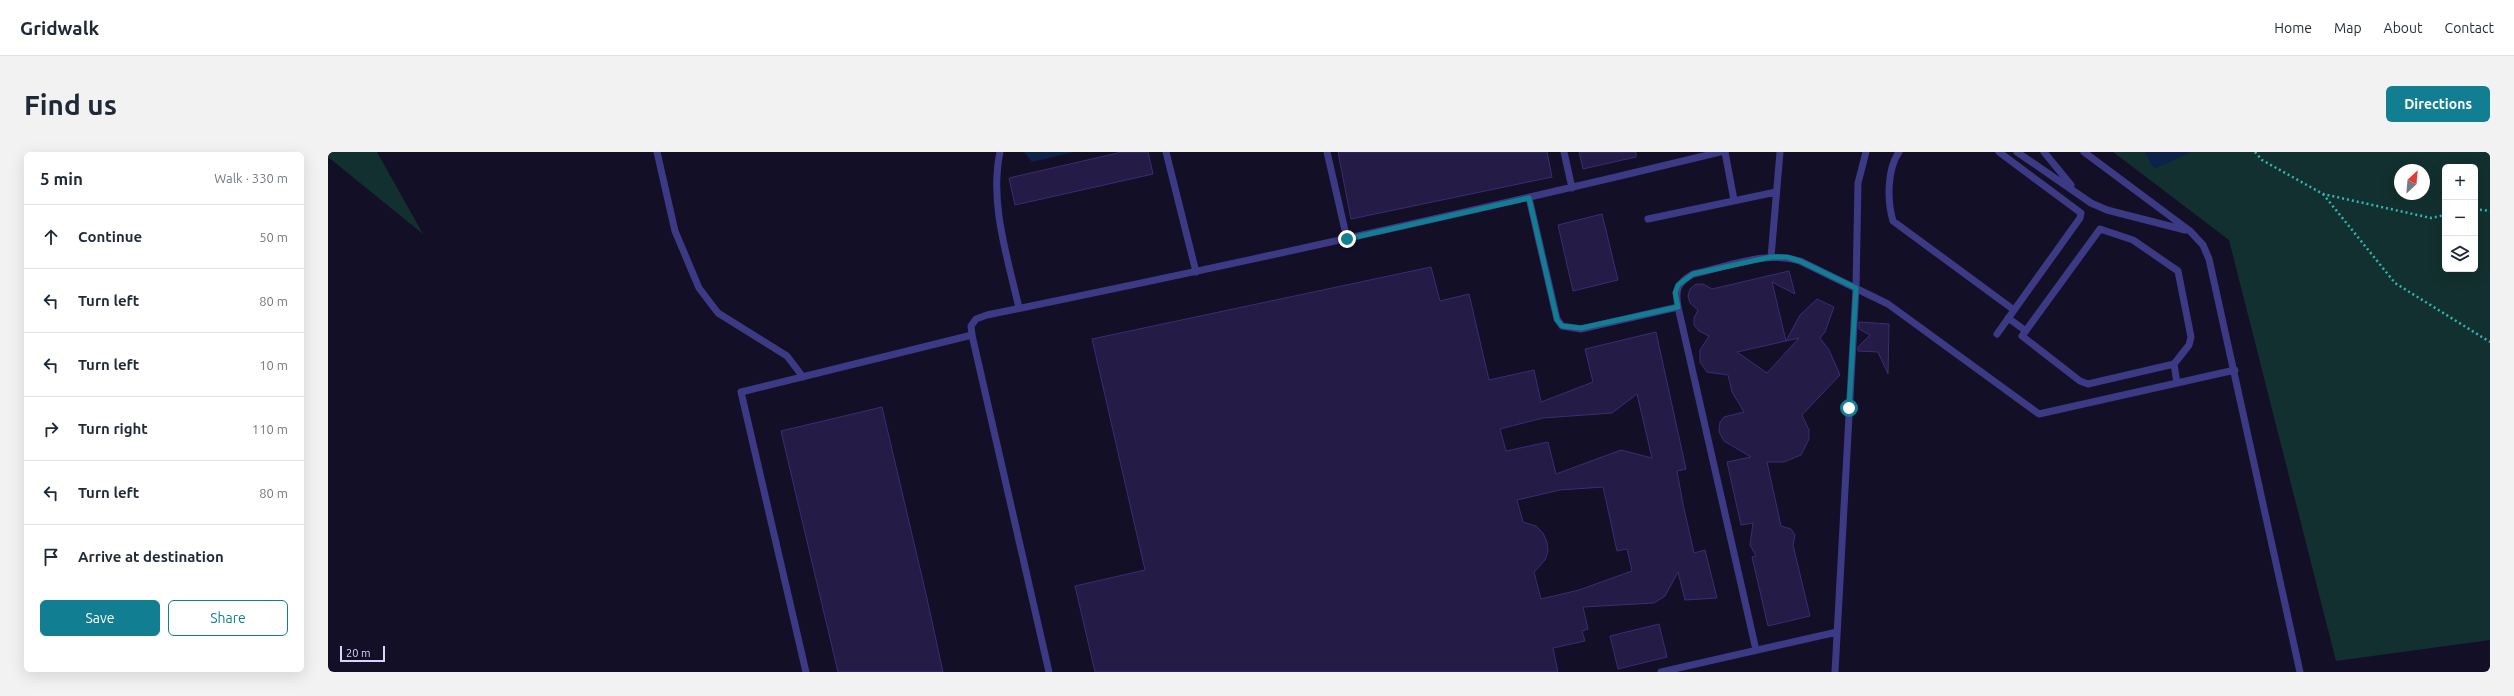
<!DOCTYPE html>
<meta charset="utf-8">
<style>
body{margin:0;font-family:Ubuntu,sans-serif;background:#f2f2f3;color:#1f2937}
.controls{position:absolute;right:12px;top:12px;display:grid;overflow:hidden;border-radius:6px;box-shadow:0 4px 16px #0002}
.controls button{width:36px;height:36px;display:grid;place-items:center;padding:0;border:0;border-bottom:1px solid #e0e1e3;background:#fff;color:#1f2937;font:20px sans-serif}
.compass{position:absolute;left:2066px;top:12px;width:36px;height:36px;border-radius:50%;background:#fff;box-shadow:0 4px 16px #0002;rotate:26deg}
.scale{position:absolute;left:12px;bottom:10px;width:45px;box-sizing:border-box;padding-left:4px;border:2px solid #d9d4ff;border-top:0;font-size:11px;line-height:14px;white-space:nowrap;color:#d9d4ff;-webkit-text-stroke:3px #130f26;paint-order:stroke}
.stop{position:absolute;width:12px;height:12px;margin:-9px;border:3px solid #117e91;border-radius:50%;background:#fff}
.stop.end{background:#117e91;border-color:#fff;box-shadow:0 1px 4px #0008}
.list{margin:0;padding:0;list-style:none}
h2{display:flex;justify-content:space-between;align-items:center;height:52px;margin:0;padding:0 16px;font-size:17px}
h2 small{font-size:13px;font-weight:400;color:#747a83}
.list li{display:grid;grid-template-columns:26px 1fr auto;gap:12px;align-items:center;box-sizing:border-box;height:64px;padding:0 16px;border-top:1px solid #e0e1e3}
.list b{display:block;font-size:15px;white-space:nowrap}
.list em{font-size:13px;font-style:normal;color:#747a83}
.actions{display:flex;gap:8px;padding:12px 16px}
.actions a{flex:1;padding:9px 0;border:1px solid #117e91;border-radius:6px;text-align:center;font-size:14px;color:#117e91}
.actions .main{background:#117e91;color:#fff}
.icon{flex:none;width:22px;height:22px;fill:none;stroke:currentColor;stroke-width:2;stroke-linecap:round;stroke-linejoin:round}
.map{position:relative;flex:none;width:2162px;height:520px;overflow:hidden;border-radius:6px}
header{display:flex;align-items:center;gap:24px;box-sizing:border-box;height:56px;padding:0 20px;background:#fff;border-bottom:1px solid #e0e1e3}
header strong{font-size:19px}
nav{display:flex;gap:22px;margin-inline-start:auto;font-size:14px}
.intro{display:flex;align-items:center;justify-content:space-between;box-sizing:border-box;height:96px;padding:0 24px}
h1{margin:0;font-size:28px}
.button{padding:10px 18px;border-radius:6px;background:#117e91;color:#fff;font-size:14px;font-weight:700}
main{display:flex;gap:24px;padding:0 24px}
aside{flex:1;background:#fff;border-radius:6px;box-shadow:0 4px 16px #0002}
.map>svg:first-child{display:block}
.green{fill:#12302f;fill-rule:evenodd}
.water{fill:#0c2248}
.building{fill:#241b47;stroke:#3b2d73;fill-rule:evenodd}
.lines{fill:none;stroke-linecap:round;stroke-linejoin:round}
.path{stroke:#2fb8b0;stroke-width:2.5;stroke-dasharray:2 3;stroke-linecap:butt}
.service{stroke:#3d3a85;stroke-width:7}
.route{stroke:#117e91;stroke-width:5}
</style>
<header>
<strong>Gridwalk</strong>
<nav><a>Home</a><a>Map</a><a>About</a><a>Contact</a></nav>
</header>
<div class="intro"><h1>Find us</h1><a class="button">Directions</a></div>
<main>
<aside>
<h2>5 min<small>Walk · 330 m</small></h2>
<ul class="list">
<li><svg class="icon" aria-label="ahead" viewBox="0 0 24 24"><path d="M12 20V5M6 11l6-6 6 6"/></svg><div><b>Continue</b></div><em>50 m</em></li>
<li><svg class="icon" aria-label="left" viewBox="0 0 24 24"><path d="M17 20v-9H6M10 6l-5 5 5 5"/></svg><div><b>Turn left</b></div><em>80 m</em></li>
<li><svg class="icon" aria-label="left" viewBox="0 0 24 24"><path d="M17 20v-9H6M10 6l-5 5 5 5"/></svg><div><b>Turn left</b></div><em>10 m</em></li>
<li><svg class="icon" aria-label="right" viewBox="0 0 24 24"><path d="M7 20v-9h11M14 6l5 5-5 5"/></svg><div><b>Turn right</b></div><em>110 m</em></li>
<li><svg class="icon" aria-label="left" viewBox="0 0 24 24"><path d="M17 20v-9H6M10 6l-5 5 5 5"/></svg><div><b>Turn left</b></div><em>80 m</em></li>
<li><svg class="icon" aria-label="arrive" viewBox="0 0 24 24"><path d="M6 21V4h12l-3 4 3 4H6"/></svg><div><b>Arrive at destination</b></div></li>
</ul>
<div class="actions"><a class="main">Save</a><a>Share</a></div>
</aside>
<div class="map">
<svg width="2162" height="520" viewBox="0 0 2162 520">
<rect width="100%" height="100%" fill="#130f26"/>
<path class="green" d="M0,0H49L95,82L0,5Z
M1785,0H2162V488L2008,509L1901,88ZM2117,15H2147V117H2117ZM2072,18H2096V42H2072Z"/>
<path class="water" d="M696,0H746L704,10Z
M1817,0H1863L1826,17Z"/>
<path class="building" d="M794,0H820L825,22L687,53L681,26Z
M1010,0H1219L1224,25L1023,67Z
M1251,0H1308V5L1255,17Z
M1274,62L1290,128L1245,139L1230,73Z
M1103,115L1112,149L1141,142L1161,228L1206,218L1213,250L1265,230L1257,197L1328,180L1358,317L1349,319L1355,352L1366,401L1377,398L1389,446L1357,448L1350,420L1337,444L1326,451L1255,455L1260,477L1254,479L1257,489L1225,496L1230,520H767L747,434L817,418L764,187ZM1309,242L1324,306L1293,298L1228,322L1220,290L1178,299L1172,277L1215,266L1284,261ZM1275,335L1289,399L1299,397L1304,419L1251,438L1213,447L1206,420L1217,408L1220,399L1219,390L1215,381L1208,374L1195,370L1189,348L1232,338Z
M1461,119L1467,142L1444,130L1458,189L1472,163L1489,147L1506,155L1497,180L1492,186L1501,198L1512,223L1474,263L1481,278V287L1473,303L1456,310H1439L1453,374L1463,377L1467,383L1465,393L1482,464L1440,474L1424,405L1428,404L1422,393L1425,371L1413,373L1399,310L1423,305L1396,289L1391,280L1392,270L1396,265L1416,260L1404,240L1400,223L1379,220L1372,210V198L1381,184L1371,179L1366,173V166L1370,158L1362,151L1360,144L1362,137L1368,132H1375L1384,137ZM1471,186L1439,221L1409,200L1458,189Z
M1531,170L1561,172L1560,222L1550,200L1530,199V195L1542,183L1531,177Z
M554,255L598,442L615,520H510L473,364L453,279Z
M1331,472L1339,505L1290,517L1282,484Z"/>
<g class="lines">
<path class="path" d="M1927,0L1934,8L1995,42L2103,66L2117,63
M1995,42L2067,131L2162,190
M2147,57L2162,59"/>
<path class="service" d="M329,0L347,79L371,136L390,161L459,204L475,225
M672,0C661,51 680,107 691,156
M838,0L868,120
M999,0L1019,87
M1236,0L1244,36
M1397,0L1406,48
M1571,0C1559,17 1559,49 1565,69L1686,158
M1689,0L1763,51L1779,58L1857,78
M1716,0L1743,33
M1756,0L1862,79L1875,93L1881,107L1972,520
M1201,46L1229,167L1234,174L1253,177L1350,155
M1320,67L1448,40
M1443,105L1452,0
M1680,166L1698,179
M1669,182L1752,66L1753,61L1671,0
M644,183L721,520
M1846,212L1861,193L1863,185L1850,119L1805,88L1772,77L1694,184L1752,229L1760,232L1846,212L1849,231
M1428,498L1350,155C1347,138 1349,131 1365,122C1399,115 1438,98 1472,109L1560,152L1711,262L1907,218
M478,520L413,240L644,183L643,174L648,167L659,163C904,113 1149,59 1392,0
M1333,520L1509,480
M1507,520L1528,136L1530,31L1538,0"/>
</g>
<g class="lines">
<path class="route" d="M1019,87L1201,46L1229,168L1234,174L1253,176L1350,155L1347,141L1350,133L1365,122L1443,105H1459L1472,109L1528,136L1521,256"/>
</g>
</svg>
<div class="controls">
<button>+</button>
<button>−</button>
<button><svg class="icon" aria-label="layers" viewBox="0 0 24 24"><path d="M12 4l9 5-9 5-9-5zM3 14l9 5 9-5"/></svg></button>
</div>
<svg class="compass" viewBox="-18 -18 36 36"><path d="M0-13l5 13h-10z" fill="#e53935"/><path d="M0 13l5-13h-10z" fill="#747a83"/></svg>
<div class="scale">20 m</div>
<div class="stop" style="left:1521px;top:256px"></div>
<div class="stop end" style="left:1019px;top:87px"></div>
</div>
</main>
